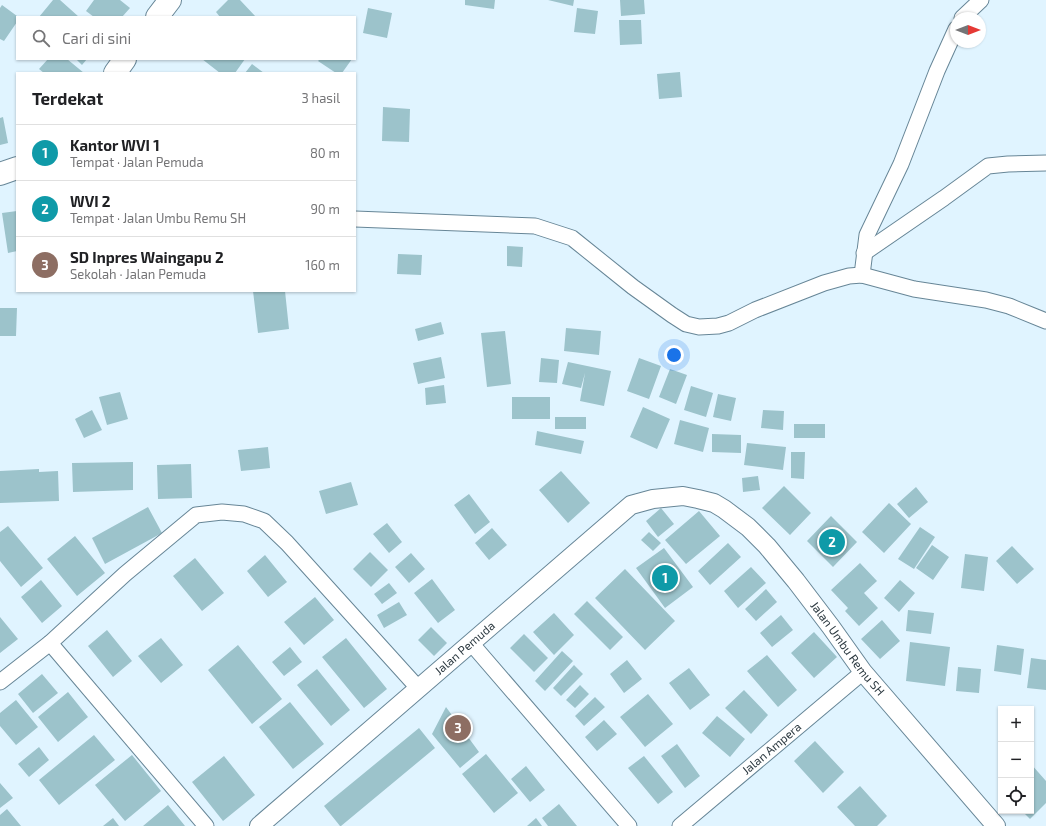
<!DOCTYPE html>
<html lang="id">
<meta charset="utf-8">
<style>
body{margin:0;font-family:"Exo 2",sans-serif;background:#f2f2f2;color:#202124}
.controls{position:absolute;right:12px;bottom:12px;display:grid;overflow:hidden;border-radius:0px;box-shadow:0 1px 3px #0004}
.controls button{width:36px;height:36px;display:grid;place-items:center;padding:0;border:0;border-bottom:1px solid #e0e0e0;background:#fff;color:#202124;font:20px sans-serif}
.compass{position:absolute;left:950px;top:12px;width:36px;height:36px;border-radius:50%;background:#fff;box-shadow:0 1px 3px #0004;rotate:90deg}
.you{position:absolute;left:674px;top:355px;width:14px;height:14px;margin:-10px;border:3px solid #fff;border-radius:50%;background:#1a73e8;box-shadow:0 0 0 6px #1a73e833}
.badge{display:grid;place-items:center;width:26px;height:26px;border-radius:50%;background:#4f7027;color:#fff;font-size:13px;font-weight:700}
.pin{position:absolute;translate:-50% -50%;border:2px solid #fff;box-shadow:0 1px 4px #0006}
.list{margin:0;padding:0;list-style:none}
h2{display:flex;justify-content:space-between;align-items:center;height:52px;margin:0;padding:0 16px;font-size:17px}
h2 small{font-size:13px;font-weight:400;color:#757577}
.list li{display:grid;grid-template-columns:26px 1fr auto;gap:12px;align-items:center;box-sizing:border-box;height:56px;padding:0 16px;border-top:1px solid #e0e0e0}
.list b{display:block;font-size:15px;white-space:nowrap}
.list p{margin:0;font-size:13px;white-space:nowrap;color:#757577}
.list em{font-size:13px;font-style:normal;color:#757577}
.icon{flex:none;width:22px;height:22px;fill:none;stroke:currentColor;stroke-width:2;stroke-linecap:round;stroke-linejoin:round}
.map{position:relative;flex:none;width:1046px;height:826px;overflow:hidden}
.search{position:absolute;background:#fff;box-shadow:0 1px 3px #0004;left:16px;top:16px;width:340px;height:44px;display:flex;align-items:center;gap:10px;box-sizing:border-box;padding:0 14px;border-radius:0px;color:#757577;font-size:15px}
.panel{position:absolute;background:#fff;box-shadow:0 1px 3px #0004;left:16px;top:72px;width:340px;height:220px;border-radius:0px}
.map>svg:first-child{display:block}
.building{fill:#9cc3cb}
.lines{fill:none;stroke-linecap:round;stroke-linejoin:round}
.minor-casing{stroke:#678697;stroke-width:17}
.tertiary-casing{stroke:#678697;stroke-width:20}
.trunk-casing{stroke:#678697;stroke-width:24}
.minor{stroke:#fff;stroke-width:15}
.tertiary{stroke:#fff;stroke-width:18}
.trunk{stroke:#fff;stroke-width:22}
.labels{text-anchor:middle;stroke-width:4;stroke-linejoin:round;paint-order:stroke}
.street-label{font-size:12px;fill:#2c3940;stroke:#fefefe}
</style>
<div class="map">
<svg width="1046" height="826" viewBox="0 0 1046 826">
<rect width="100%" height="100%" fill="#e0f4ff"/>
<path class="building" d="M53,0H60L79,17H39Z
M94,0H120L130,8L122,17H94L86,11Z
M228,0H240L256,17H220L216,12Z
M465,0H495L494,9L465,5Z
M548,0H574L573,6Z
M620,0H644L645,14L621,16Z
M2,5L17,16V22L4,41L0,39V8Z
M368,8L392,13L387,38L363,33Z
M577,8L598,11L595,34L574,32Z
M619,20H641L642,44L620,45Z
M48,59H67L84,73H44L39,69Z
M76,59H87L82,65Z
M202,59H245L235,73H220Z
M320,59H352L342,73H336L318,61Z
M252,64L264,73H245Z
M680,72L682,97L659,99L657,74Z
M383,107L410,109L409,142L382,141Z
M3,117L8,143L0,145V118Z
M17,211V251L8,253L2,213Z
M507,246L523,247L522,267L507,266Z
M398,254L422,255L421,275L397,274Z
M253,291H285L289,329L258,333Z
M0,308H17L16,336H0Z
M441,322L444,334L418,341L415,329Z
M566,328L601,331L599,355L564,351Z
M505,331L511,384L487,387L481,333Z
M441,357L445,378L418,384L413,363Z
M541,358L559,360L557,383L539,382Z
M639,358L661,366L649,399L627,391Z
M568,362L611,371L604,406L580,401L585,373L581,388L562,384Z
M670,369L687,375L676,404L659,397Z
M444,385L446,403L426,405L425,388Z
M691,386L713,393L706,417L684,410Z
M120,392L128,419L107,425L99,397Z
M718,394L736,398L731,421L713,417Z
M512,397H550V419H512Z
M643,407L670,419L657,449L630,437Z
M92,410L102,430L84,438L75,419Z
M763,410L784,411L783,430L761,428Z
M555,417H586V429H555Z
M680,420L709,428L703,452L674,444Z
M794,424H825V438H794Z
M537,431L584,441L581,454L535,445Z
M712,434L741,435V453L712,452Z
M747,443L786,447L783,470L744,465Z
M268,447L270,468L241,471L238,450Z
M791,452H805L804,479L791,478Z
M133,462V490L73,492L72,463Z
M191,464L192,498L158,499L157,465Z
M39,469V472L58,471L59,501L0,503V471Z
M561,471L590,503L568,523L539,490Z
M758,476L760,490L743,492L742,478Z
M351,482L358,505L326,514L319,491Z
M784,486L811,513L790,535L762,508Z
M916,487L928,502L909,518L897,504Z
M469,494L490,522L475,534L454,505Z
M889,503L911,524L884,553L862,532Z
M148,507L162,533L105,564L92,538Z
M661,508L674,524L658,537L646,521Z
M699,511L720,536L686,564L665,540Z
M831,516L857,542L833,567L807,541Z
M387,523L402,542L389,553L373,534Z
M8,526L43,568L21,587L0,561V532Z
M920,527L935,537L914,569L898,559Z
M492,528L507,545L489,560L475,543Z
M649,532L661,543L653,551L641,540Z
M75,536L105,573L77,596L47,559Z
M728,543L741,557L710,585L698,571Z
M932,545L949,557L933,580L916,568Z
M1012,546L1034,569L1017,584L996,561Z
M664,548L693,587L665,608L636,568Z
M370,552L388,570L371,587L353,569Z
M411,553L425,569L409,583L395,567Z
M965,554L988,557L984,591L961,588Z
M265,555L287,582L268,597L247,571Z
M195,558L224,593L202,611L173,576Z
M860,563L877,581L864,593L878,608L859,626L845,611L848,608L831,590Z
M751,567L766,583L738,608L724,591Z
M625,569L675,621L645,650L595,598Z
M432,579L455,610L438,623L414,593Z
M41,580L62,606L42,623L21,597Z
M900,580L915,593L899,612L884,598Z
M389,583L397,593L382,604L374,594Z
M766,589L777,602L756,621L745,609Z
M315,597L334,620L304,645L284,622Z
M587,601L623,637L610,650L574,614Z
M399,602L407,615L384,628L377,615Z
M908,610L934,613L931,634L906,631Z
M554,613L574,635L554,655L533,632Z
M781,615L793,630L772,647L760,633Z
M0,617L18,639L0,653Z
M882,620L900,641L880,659L861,639Z
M431,627L447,643L434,656L418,640Z
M107,630L132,661L113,677L88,646Z
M814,632L837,657L814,678L791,653Z
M524,634L548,658L534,672L510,648Z
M161,638L183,665L161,683L138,656Z
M346,638L387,689L364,708L322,657Z
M910,642L950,647L945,686L906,681Z
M238,645L282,699L252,724L208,670Z
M997,645L1024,649L1021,675L994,671Z
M290,647L302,662L284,676L272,662Z
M562,651L573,661L545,691L535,681Z
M767,655L797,690L778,707L747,671Z
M1031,658L1046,660V690L1027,688Z
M627,660L642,679L624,693L610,674Z
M574,665L583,674L561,696L553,688Z
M958,667L981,669L979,693L956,691Z
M689,668L710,695L690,710L669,683Z
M317,669L350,710L331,726L297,685Z
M42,674L58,693L33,713L18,694Z
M580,685L589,694L575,708L566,700Z
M744,690L768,715L751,734L725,708Z
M68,692L88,717L58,742L38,717Z
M648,694L673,724L645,747L620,717Z
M595,697L605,707L584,726L575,716Z
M16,700L38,727L16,745L0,726V713Z
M290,702L324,744L293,769L259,727Z
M446,707L479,752L460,768L432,734Z
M717,716L745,739L730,757L702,733Z
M604,720L617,734L597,751L585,737Z
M419,728L435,748L341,826H340L324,806Z
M94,735L115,760L59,805L39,780Z
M815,741L844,772L823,793L794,761Z
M677,744L700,776L685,788L661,756Z
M39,747L49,760L29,777L18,764Z
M486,754L518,793L494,813L462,774Z
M132,755L161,791L125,821L95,785Z
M224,756L255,795L223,821L192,782Z
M644,756L673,792L658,804L628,768Z
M1031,764L1046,781V803L1030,819L1022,811H1031Z
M526,766L545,790L530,802L511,779Z
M0,783L13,798L0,808Z
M860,786L887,816L877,826H855L837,807Z
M559,804L577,826H548L542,818Z
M168,805L185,826H143Z
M7,809L21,826H0V815Z
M113,818L119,826H103Z
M536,818L542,826H527Z"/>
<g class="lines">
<defs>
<g id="minor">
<path d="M962,18L981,0"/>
<path d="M355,219L535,226L572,238L633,287L672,315L686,324L699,327L718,326L729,323L755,310L824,283L849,276L862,275L914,289L986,300L1009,306L1046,321"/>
<path d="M864,253L944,198L988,166L1008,164L1046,163"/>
<path d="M862,275L867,235L901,164L937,71L956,29"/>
<path d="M50,643L206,826"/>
<path d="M471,643L629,826"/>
<path d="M0,682L50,643L125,574L196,515L222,512L244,514L264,521L287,543L419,689"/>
<path id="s1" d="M680,826L863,672"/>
</g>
<g id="tertiary">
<path id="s2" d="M259,826L631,505L653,499L683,496L698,499L714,503L724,509L748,527L767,546L796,581L831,627L863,672L996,826"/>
</g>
<path id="trunk" d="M157,17L170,0
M115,73L125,59
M0,174L17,168"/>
</defs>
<use href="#minor" class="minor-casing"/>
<use href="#tertiary" class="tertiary-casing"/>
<use href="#trunk" class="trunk-casing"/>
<use href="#minor" class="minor"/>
<use href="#tertiary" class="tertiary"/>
<use href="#trunk" class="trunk"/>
</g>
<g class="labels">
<g class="street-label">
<text dy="4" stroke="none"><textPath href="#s2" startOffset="272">Jalan Pemuda</textPath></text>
<text dy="4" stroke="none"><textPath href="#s2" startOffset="775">Jalan Umbu Remu SH</textPath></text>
<text dy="4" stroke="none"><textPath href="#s1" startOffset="120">Jalan Ampera</textPath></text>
</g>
</g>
</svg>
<div class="controls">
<button>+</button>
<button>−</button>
<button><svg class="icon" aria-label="locate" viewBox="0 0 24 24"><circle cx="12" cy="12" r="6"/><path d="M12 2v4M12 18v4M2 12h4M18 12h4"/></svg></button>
</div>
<svg class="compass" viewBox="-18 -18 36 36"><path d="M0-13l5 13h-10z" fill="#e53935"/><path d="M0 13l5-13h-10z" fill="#757577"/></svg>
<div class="you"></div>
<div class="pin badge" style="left:665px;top:578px;background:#0f9aa8">1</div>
<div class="pin badge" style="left:832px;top:542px;background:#0f9aa8">2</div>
<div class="pin badge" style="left:458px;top:728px;background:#8d6e63">3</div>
<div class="search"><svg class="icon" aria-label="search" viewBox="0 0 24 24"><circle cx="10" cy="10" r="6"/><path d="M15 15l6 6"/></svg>Cari di sini</div>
<section class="panel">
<h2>Terdekat<small>3 hasil</small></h2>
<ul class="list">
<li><span class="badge" style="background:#0f9aa8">1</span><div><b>Kantor WVI 1</b><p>Tempat · Jalan Pemuda</p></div><em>80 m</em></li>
<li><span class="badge" style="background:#0f9aa8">2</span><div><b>WVI 2</b><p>Tempat · Jalan Umbu Remu SH</p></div><em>90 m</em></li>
<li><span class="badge" style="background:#8d6e63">3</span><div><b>SD Inpres Waingapu 2</b><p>Sekolah · Jalan Pemuda</p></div><em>160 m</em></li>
</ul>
</section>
</div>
